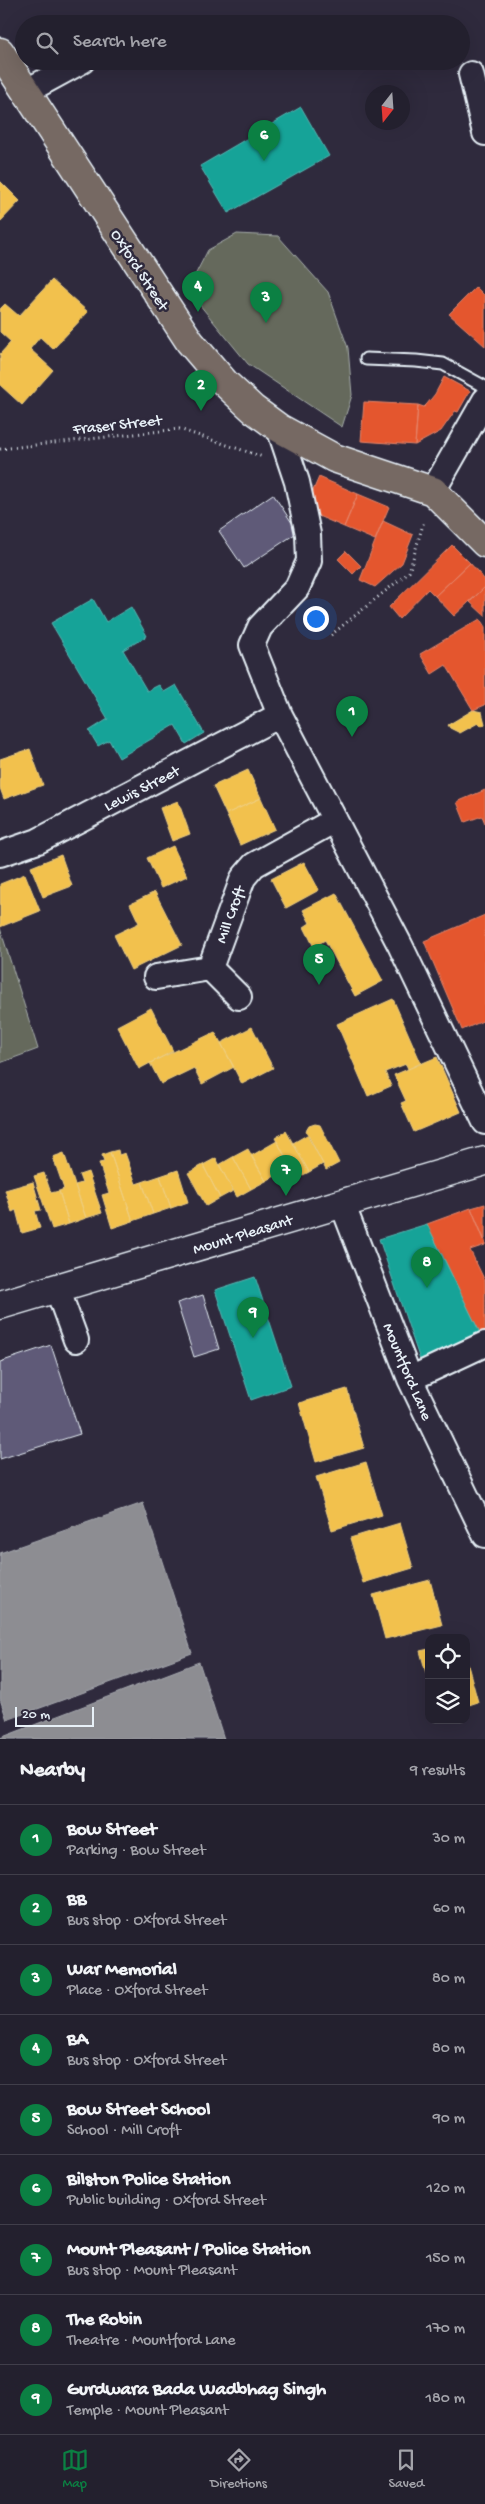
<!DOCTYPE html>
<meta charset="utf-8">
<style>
body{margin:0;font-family:"Gochi Hand",sans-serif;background:#2b2836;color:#f1f3f6}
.controls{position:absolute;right:15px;bottom:15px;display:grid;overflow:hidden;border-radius:10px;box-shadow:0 5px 20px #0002}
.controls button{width:45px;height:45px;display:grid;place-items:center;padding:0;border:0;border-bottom:1px solid #403e4a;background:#23202e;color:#f1f3f6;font:25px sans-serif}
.compass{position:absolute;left:365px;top:85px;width:45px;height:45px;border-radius:50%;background:#23202e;box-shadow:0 5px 20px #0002;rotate:197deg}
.scale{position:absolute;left:15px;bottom:12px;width:79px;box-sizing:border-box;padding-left:5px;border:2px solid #e8f1f8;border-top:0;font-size:14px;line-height:18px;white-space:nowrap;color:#e8f1f8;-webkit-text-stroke:4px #2f2a3d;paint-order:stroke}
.you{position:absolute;left:315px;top:618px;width:18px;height:18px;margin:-12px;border:4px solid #fff;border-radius:50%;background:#1a73e8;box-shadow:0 0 0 8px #1a73e833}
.badge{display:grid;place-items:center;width:32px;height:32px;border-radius:50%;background:#0b8043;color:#fff;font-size:16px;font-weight:700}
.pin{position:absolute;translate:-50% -41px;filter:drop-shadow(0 1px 2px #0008)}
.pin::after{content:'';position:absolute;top:26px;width:18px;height:15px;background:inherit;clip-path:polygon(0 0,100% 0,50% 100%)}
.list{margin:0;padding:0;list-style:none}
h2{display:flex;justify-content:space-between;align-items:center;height:65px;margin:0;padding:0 20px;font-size:21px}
h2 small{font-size:16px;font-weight:400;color:#a3a3aa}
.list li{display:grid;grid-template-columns:32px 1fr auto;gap:15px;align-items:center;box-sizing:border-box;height:70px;padding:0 20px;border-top:1px solid #403e4a}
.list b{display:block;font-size:19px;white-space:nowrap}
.list p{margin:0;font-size:16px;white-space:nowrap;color:#a3a3aa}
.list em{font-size:16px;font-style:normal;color:#a3a3aa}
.icon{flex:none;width:28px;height:28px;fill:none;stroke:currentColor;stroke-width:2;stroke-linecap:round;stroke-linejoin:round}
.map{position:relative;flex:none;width:485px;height:1739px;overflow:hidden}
.search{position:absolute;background:#23202e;box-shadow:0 5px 20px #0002;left:15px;right:15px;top:15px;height:55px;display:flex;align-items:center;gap:12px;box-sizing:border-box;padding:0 18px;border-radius:28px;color:#a3a3aa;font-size:19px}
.sheet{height:695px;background:#23202e}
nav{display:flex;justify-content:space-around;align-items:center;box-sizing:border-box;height:70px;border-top:1px solid #403e4a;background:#23202e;font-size:14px;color:#a3a3aa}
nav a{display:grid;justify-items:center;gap:2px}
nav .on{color:#0b8043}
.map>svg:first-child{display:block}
.green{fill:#65695c;stroke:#a6adaa}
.homes{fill:#f2c14e;stroke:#efcf81}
.shops{fill:#e4572e;stroke:#e5856b}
.public{fill:#17a398;stroke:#56bab5}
.industry{fill:#8d8d92;stroke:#a8abb1}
.building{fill:#5f5a78;stroke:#e8f1f8}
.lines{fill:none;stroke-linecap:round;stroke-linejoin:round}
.lane-casing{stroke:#e8f1f8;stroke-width:15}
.street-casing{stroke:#e8f1f8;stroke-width:28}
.secondary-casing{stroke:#e8f1f8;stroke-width:31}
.highway-casing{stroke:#e8f1f8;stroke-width:31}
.path{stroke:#e8f1f8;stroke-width:3;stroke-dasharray:1 4;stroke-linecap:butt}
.lane{stroke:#2f2a3d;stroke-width:11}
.street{stroke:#2f2a3d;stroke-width:24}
.secondary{stroke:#2f2a3d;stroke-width:28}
.highway{stroke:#766964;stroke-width:28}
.labels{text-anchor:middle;stroke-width:5;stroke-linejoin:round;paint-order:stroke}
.street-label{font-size:16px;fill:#e8f1f8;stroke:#2f2a3d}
</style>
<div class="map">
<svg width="485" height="1739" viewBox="0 0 485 1739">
<rect width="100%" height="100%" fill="#2f2a3d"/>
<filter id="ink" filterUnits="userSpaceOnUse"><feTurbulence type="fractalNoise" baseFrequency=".02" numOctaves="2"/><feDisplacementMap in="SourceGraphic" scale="10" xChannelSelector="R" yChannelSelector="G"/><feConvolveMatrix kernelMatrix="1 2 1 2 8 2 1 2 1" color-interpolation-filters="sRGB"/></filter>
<g filter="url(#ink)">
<path class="green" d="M237,234L278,236L328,292L348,348L352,395L342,427L248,364L199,304L192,281L208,250Z
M0,928L38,1049L0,1063Z"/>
<path class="homes" d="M0,181L20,201L0,222Z
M52,280L88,312L53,349L40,337L30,349L53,370L22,405L0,385V354L11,342L0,332V309L5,304L19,316Z
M473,710L482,712L485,724L482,726L478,723L460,733L450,728L448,725Z
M30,749L43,785L4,799L0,788V759Z
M248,770L261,798L226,814L213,786Z
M261,798L275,829L240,845L226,814Z
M178,801L190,834L172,841L160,808Z
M173,846L187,876L161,888L147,858Z
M61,855L72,886L43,897L31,867Z
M304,862L319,890L286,908L271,879Z
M25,874L40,911L0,927V884Z
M155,892L182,945L131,970L114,935L139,923L130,904Z
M336,893L383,981L355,996L325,940L314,947L304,927L310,923L303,910Z
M393,999L421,1063L408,1069L406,1064L385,1072L391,1086L368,1096L337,1024Z
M151,1008L173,1051L139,1069L117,1026Z
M252,1027L273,1068L242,1084L221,1043Z
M215,1032L234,1067L202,1084L194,1068L161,1084L150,1063Z
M437,1057L461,1112L414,1132L401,1103L406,1101L394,1075Z
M315,1124L320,1125L339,1163L326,1170L306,1131L309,1126Z
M286,1131L309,1172L297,1178L275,1138Z
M307,1135L323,1164L309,1172L293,1143Z
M277,1141L291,1167L266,1181L251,1156Z
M248,1149L266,1181L251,1189L233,1157Z
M118,1150L119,1155L125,1153L136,1184L142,1182L153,1214L133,1221L110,1152Z
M110,1152L133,1221L112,1228L102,1195L109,1193L99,1163L104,1162L102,1155Z
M64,1153L86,1218L69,1224L59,1191L64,1189L53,1157Z
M233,1157L251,1189L237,1197L219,1165Z
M216,1158L233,1191L220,1198L203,1165Z
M203,1165L220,1198L206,1206L188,1173Z
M178,1170L188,1202L171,1208L160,1176Z
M88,1172L102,1213L86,1218L75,1185L82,1183L79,1175Z
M44,1173L51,1193L59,1191L69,1224L52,1229L34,1176Z
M160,1176L171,1208L153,1214L142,1182Z
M33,1182L41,1210L35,1211L40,1228L22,1233L16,1210L12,1212L5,1190Z
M347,1389L364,1448L316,1462L299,1403Z
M366,1462L382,1515L332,1530L316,1477Z
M400,1523L413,1568L363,1583L350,1538Z
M430,1580L442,1625L385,1639L373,1595Z
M429,1649V1684L420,1651Z
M466,1658L478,1702L466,1706Z"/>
<path class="shops" d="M476,287L485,296V346L449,314Z
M444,377L470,391L458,412L455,411L441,431L415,445L418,405L424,407L427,404L435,394Z
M364,402L418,405L415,445L361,441Z
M319,477L358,494L344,527L316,515L312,493Z
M358,494L389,507L375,540L344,527Z
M383,521L413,535L402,563L375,587L360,580Z
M452,545L470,563L435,596L428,589L399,619L389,607Z
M346,551L361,566L353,574L338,559Z
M470,563L485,580V587L454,616L435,596Z
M485,587V616L470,602Z
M480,619L485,627V705L473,710L446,665L432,674L420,654Z
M485,790V823L482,816L465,822L457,802Z
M485,915V1020L462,1030L424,941Z
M485,1204V1239L484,1240L471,1208Z
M471,1208L485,1241V1245L470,1250L485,1281V1336L482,1337L427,1224Z"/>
<path class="public" d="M301,107L329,156L228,213L200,166Z
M93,599L106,622L131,607L147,636L123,650L147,691L159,685L164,692L176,685L204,733L186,744L175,725L119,758L109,740L98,746L89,731L108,719L51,623Z
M427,1224L482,1337L420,1360L379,1239Z
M255,1277L291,1386L251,1400L215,1290Z"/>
<path class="industry" d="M143,1503L192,1653L7,1720L0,1699V1553Z
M199,1662L224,1739H0V1738Z"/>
<path class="building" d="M273,494L298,532L244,568L219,531Z
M203,1295L219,1349L194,1357L177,1303Z
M51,1345L80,1434L0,1459V1362Z"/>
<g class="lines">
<defs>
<path id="lane" d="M366,359L416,361L443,364L485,387"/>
<path id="street" d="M471,74L485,133
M25,92L82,61
M279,428L297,482L308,534L309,561L297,588L260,627L252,645L280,715L400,945L485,1122
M433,491L485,400
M0,854L38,841L280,715
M210,968L243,878L254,865L335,820
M156,977L210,968L239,997
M342,1203L410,1379L485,1535
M57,1288L76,1340
M410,1379L485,1344"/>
<path id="secondary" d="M0,1305L485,1161"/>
<path id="highway" d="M0,52L190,342L225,383L253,409L279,428L334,458L433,491L485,543"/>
</defs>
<use href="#lane" class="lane-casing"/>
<use href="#street" class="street-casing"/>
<use href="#secondary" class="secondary-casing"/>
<use href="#highway" class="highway-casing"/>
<path class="path" d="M0,449L179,429L263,457
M331,635L409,572L424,521"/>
<use href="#lane" class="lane"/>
<use href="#street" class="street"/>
<use href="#secondary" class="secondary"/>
<use href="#highway" class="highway"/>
</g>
</g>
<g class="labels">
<g class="street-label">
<text transform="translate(141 269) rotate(57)" y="6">Oxford Street</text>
<text transform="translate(117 423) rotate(-6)" y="6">Fraser Street</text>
<text transform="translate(141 787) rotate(-27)" y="6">Lewis Street</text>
<text transform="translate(229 914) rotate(-70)" y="6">Mill Croft</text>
<text transform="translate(242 1233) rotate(-17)" y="6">Mount Pleasant</text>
<text transform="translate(409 1371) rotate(67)" y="6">Mountford Lane</text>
</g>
</g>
</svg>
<div class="controls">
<button><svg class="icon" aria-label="locate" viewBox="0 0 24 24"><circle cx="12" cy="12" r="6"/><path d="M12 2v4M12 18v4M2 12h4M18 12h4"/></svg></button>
<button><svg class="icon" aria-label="layers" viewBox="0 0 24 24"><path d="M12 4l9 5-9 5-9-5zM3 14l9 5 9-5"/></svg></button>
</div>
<svg class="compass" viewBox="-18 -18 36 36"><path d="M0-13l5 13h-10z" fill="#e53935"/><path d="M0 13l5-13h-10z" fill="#a3a3aa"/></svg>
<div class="scale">20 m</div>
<div class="you"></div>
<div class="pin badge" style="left:352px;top:737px">1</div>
<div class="pin badge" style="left:201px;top:411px">2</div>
<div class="pin badge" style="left:266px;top:323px">3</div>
<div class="pin badge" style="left:198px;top:312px">4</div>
<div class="pin badge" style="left:319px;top:985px">5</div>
<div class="pin badge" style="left:264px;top:161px">6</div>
<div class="pin badge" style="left:286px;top:1196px">7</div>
<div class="pin badge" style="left:427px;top:1288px">8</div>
<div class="pin badge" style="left:253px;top:1338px">9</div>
<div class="search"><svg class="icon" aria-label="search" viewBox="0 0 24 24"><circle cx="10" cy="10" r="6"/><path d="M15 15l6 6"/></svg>Search here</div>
</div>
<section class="sheet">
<h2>Nearby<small>9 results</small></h2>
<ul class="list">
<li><span class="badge">1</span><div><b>Bow Street</b><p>Parking · Bow Street</p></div><em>30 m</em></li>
<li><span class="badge">2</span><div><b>BB</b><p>Bus stop · Oxford Street</p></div><em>60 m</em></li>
<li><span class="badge">3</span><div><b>War Memorial</b><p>Place · Oxford Street</p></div><em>80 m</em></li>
<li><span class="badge">4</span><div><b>BA</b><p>Bus stop · Oxford Street</p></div><em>80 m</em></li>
<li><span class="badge">5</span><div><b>Bow Street School</b><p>School · Mill Croft</p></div><em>90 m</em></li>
<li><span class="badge">6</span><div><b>Bilston Police Station</b><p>Public building · Oxford Street</p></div><em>120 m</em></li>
<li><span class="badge">7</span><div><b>Mount Pleasant / Police Station</b><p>Bus stop · Mount Pleasant</p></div><em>150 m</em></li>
<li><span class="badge">8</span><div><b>The Robin</b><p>Theatre · Mountford Lane</p></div><em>170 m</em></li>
<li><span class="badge">9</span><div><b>Gurdwara Bada Wadbhag Singh</b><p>Temple · Mount Pleasant</p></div><em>180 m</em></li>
</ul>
</section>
<nav>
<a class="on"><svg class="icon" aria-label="map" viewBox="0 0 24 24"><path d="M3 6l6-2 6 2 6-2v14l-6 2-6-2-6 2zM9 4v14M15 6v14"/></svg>Map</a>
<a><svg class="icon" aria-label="directions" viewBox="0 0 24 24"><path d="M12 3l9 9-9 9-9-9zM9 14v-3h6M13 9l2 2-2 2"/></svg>Directions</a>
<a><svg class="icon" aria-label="saved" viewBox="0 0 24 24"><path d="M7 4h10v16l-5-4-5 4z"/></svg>Saved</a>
</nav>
